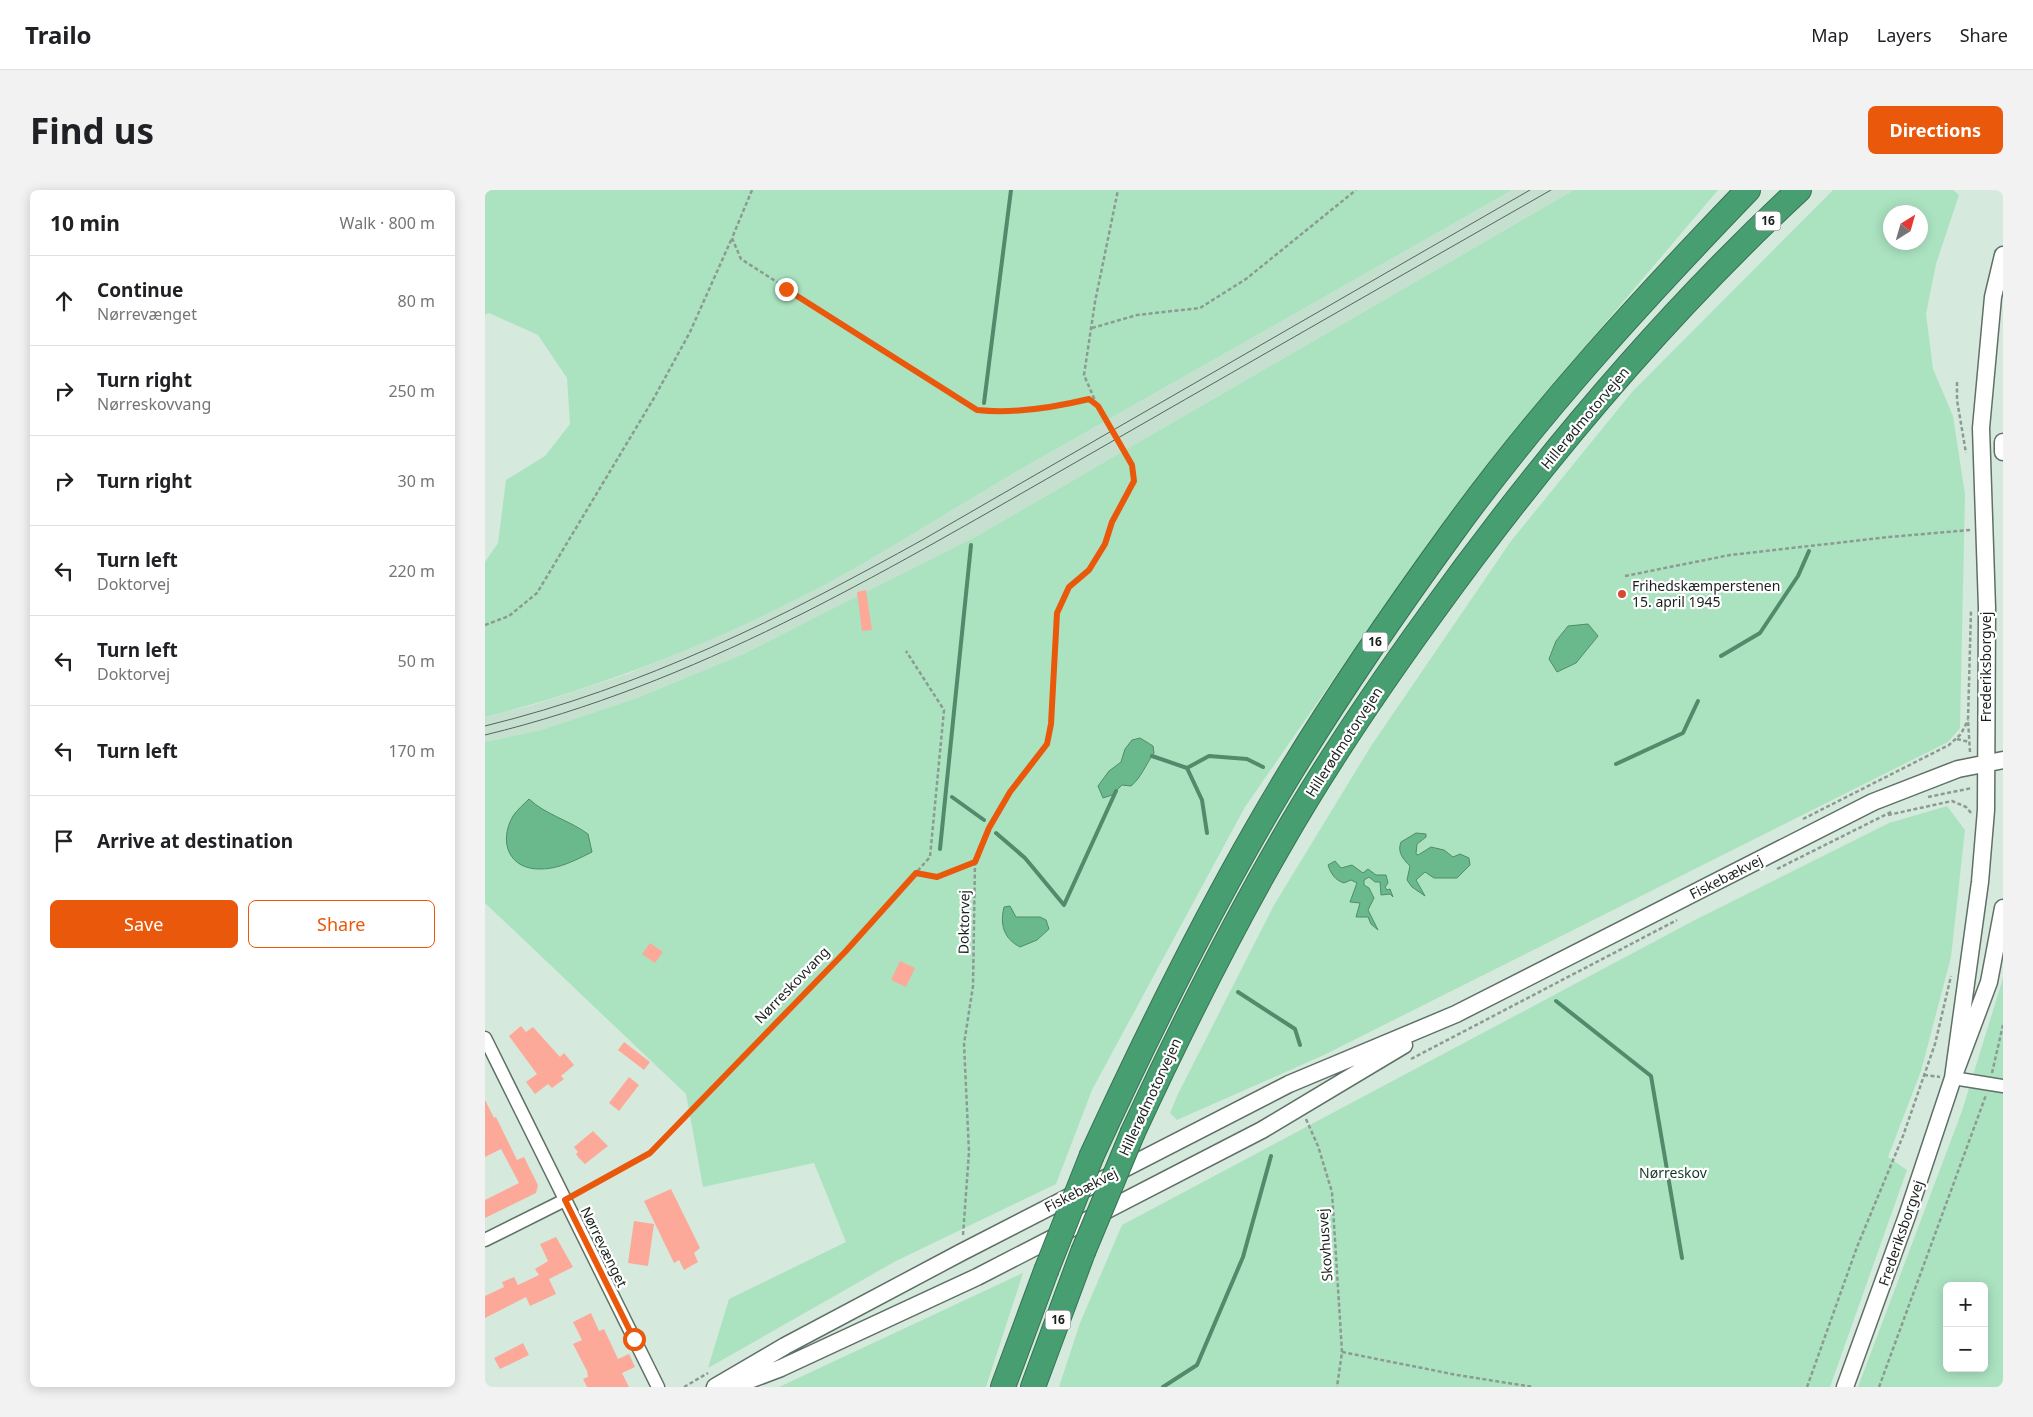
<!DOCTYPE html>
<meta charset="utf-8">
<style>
body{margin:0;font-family:"Noto Sans",sans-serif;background:#f2f2f2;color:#202124}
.controls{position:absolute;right:15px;bottom:15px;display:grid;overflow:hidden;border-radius:8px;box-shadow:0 2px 12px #0003}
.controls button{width:45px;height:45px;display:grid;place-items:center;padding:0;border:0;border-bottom:1px solid #e0e0e0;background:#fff;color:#202124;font:25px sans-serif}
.compass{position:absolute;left:1398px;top:15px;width:45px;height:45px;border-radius:50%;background:#fff;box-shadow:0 2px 12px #0003;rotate:37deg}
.stop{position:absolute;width:15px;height:15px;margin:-11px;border:4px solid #ea580c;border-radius:50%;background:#fff}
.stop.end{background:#ea580c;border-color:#fff;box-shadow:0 1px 5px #0008}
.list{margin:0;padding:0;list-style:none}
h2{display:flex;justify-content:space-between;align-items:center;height:65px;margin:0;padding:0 20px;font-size:21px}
h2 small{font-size:16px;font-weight:400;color:#757577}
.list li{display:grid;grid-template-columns:32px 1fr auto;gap:15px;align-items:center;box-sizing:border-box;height:90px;padding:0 20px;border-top:1px solid #e0e0e0}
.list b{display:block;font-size:19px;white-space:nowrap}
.list p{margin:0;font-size:16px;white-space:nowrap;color:#757577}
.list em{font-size:16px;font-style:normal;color:#757577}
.actions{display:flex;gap:10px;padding:15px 20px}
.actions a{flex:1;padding:11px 0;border:1px solid #ea580c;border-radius:8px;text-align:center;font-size:18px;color:#ea580c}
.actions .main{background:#ea580c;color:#fff}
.icon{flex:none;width:28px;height:28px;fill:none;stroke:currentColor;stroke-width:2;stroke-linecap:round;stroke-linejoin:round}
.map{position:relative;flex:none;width:1518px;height:1197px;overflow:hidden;border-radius:8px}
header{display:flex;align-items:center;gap:30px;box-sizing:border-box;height:70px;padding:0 25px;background:#fff;border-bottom:1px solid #e0e0e0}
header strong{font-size:24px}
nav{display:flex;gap:28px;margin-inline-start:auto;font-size:18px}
.intro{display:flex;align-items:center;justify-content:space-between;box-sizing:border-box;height:120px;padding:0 30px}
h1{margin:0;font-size:35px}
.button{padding:12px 22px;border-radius:8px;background:#ea580c;color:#fff;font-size:18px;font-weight:700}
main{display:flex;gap:30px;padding:0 30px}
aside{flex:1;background:#fff;border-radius:8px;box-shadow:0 2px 12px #0003}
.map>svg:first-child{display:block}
.built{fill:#c6e0cf}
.green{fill:#abe3c1;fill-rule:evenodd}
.water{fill:#69b98d;stroke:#518b6b}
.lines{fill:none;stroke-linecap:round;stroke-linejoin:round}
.stream{stroke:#518b6b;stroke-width:4}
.building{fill:#fda999}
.minor-casing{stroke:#5f7066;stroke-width:15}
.tertiary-casing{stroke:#5f7066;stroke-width:19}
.motorway-casing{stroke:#377254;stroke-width:26}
.path{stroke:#8c9b92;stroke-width:2.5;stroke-dasharray:4 2.5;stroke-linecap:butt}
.minor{stroke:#fff;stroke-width:12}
.tertiary{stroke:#fff;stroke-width:16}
.motorway{stroke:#479e71;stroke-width:24}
.tram{stroke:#58635c;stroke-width:1}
.motorway-bridge-casing{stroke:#377254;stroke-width:26;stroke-linecap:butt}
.path-bridge{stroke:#8c9b92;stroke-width:2.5;stroke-dasharray:4 2.5;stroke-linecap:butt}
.motorway-bridge{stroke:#479e71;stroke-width:24}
.route{stroke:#ea580c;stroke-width:6}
.poi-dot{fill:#d64a35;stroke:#fff;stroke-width:2}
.labels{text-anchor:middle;stroke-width:4.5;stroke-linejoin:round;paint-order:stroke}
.shield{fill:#fff;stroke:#5f6461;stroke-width:1}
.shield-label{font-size:12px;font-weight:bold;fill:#1a211d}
.street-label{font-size:14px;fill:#1a211d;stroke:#fff}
.poi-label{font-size:14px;fill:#1a211d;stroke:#fff;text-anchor:start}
.park-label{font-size:14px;fill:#143725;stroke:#fff}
</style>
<header>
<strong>Trailo</strong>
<nav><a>Map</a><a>Layers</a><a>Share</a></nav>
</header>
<div class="intro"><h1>Find us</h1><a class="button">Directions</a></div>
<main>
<aside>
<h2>10 min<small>Walk · 800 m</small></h2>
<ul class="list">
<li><svg class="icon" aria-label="ahead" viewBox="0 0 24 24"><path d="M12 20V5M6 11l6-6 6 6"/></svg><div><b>Continue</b><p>Nørrevænget</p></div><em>80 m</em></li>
<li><svg class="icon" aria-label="right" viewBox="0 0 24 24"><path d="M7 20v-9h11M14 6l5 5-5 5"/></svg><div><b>Turn right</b><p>Nørreskovvang</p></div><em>250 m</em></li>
<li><svg class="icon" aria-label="right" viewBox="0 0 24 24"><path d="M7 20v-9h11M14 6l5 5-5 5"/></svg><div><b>Turn right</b></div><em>30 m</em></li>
<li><svg class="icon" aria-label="left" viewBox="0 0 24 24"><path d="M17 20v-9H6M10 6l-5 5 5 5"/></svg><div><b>Turn left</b><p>Doktorvej</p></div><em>220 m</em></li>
<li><svg class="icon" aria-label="left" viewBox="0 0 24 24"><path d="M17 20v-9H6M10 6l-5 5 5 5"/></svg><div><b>Turn left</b><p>Doktorvej</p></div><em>50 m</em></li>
<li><svg class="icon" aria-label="left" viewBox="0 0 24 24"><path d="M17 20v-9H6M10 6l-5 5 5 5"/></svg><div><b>Turn left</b></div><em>170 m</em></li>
<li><svg class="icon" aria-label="arrive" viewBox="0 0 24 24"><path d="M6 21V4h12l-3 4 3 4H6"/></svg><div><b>Arrive at destination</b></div></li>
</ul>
<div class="actions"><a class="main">Save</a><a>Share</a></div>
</aside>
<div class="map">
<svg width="1518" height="1197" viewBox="0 0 1518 1197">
<rect width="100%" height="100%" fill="#d6e9dd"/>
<path class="built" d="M1027,0H1089L492,346L353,416L256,465L152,508L56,540L0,552V527L48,515L143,484L243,441L341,393L496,302Z"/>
<path class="green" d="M0,0H1027C864,93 700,186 536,279C471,316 407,358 341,394C233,451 118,497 0,527V372L13,353L21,290L60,266L85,234L82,188L53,145L4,123L0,125Z
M1089,0H1233L1049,217L895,422L760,617L607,900L571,994L411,1071L223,1178L244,1109L361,1052L329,973L218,997L201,904L0,713V552L56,540L152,508L256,465L353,416L492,346Z
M1348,0H1468L1474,5L1451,74L1441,124L1448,179L1468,226L1480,304L1475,538L1463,552L839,865L692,930L685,923L693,904L789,715L886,556L1026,351L1147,202ZM1406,22H1436V52H1406Z
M1462,616L1480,640L1466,767L1436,881L1403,967L1422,980L1345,1197H574L595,1133L637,1035L1208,731L1404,633Z
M1518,788V1197H1373L1477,921ZM1462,1096H1499V1178H1462Z
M538,1083L501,1197H294Z"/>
<path class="water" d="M1103,434L1113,446L1091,473L1072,482L1064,469L1071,451L1083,436Z
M655,548L668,556L669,563C661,574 656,588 646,596L637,595L627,605L618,608L613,596L624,581L636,572L640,559L647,550Z
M44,609C61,625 84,630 103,644L107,662C91,670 74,679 56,679C24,680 13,652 28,626C32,620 39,614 44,609Z
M931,643L941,644V647L932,654L931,664L933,665L946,657L959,660L968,667L975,664L984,668L985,675L972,688H949L940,682L931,690L940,706L927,697L922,690L925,676C918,669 912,662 916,652Z
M850,671L856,678L867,675L878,683L883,679L891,685H901L903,693L900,697L902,700L905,699L908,707L905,704L896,705L895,692H890L884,687L879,690V695L884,698L889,708L883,720L893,740L886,734L883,727H871L875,713L865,712L872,693L866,690L859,693C850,690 846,684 843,675Z
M525,716L531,727H555L561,730L564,739L552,750L535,757C518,748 515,734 519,717Z"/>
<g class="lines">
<path class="stream" d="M499,213L526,0
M1236,466L1275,443L1313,386L1324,361
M667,566L702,578L717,610L722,643
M1131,574L1198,543L1213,511
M702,578L724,566L762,569L778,577
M467,607L499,630
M511,643L540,668L579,715L631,601
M455,659L486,355
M753,802L810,839L815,855
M1071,811L1166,886L1197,1068
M678,1197L712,1175L758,1067L786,966"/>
</g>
<path class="building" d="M381,400L387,440L377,441L372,402Z
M165,753L178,762L170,773L157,764Z
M415,771L430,778L421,797L406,790Z
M36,836L41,842L48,837L75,867L79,863L89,875L76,886L79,889L67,898L63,894L50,904L41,892L52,884L24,846Z
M139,852L165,872L159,880L133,860Z
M144,887L154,895L134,921L124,913Z
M0,910L9,928L11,927L32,970L39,967L53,995L51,1003L0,1028V1010L34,993L16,959L0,967Z
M108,941L123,956L100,974L93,967L91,964L93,962L89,957Z
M186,999L215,1058L209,1063L213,1072L199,1080L194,1070L189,1073L159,1011Z
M149,1031L169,1034L163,1076L143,1073Z
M71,1047L88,1077L64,1089L71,1104L45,1116L41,1107L0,1128V1106L19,1097L17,1092L29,1087L33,1095L54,1085L50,1079L63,1071L55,1054Z
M106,1123L114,1141L119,1139L133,1169L144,1164L150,1177L137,1183L144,1197H102L98,1189L103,1187L102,1181L88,1154L97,1150L88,1132Z
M38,1153L44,1165L15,1179L9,1168Z"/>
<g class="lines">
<defs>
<path id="minor" d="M0,848L173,1197
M1468,888L1518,896
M0,1050L80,1010"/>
<path id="tertiary" d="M1518,252V262
M1468,888L1495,692L1501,620L1502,418L1496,238L1508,107L1518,65
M230,1197L300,1156L477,1062L804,894L971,824L1388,612L1473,579L1518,570
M246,1197L296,1178L492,1087L777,940L919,855
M1360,1197L1422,1026L1468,888L1504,792L1518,718"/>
<path id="motorway" d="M648,942C694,843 742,746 797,651C841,574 892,499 944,427C1054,274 1176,128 1314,0
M607,965C658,854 711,745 772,639C830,537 897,439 966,344C1055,221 1158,109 1263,0
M518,1197L561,1081
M548,1197L598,1062"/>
</defs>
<use href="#minor" class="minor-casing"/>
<use href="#tertiary" class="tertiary-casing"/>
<use href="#motorway" class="motorway-casing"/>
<path class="path" d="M267,0L247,48L256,69L492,220C530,224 567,218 604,209L613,216
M607,138L652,125L715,118L761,89L871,0
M1472,192V210L1481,263
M612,215L599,185L610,112L633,0
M1140,386L1245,365L1404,347L1485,340
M0,435L24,426L52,403L169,208L205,142L247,48
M1472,549L1484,552
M1485,562L1483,530L1486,420
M1443,607L1487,598
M1403,625L1467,611L1481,617L1487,624
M1318,629L1464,555L1476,544L1483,530
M1292,679L1408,621
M431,683L452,687L490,672
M926,869L1192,730
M1507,883L1518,835
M1439,885L1455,887
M821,929L833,956L847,1002L857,1162L852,1197
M90,1004L165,963L360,762L445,667L459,520L421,461
M478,1045L484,962L479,854L488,796L490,672L503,638L525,602L562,554L566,534L572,423L584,397L604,380L620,353L627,332L649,291L647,275
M857,1162L972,1185L1048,1197
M199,1197L223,1183
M1322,1197L1372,1057L1418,946L1450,854L1466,786
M1394,1197L1501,905"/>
<use href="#minor" class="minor"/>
<use href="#tertiary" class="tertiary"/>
<use href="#motorway" class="motorway"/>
<path class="tram" d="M0,536C159,497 297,428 439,349L1045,0
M0,545C211,494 392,386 579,279C741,186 903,93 1066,0"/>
<defs>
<path id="motorway-bridge" d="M598,1062L648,942
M561,1081L607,965"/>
</defs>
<use href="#motorway-bridge" class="motorway-bridge-casing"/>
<path class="path-bridge" d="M613,216L647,275"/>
<use href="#motorway-bridge" class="motorway-bridge"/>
</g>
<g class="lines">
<path class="route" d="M149,1149L80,1010L165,963L360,762L431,683L452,687L490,672L504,638L525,602L562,554L566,534L572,423L584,397L604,380L620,354L627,332L649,291L647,275L613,216L604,209C567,218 530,224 492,220L301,99"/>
</g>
<circle class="poi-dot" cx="1137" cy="404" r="5"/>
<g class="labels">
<g class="shield">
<rect x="1270.5" y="21.5" width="25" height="19" rx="4"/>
<rect x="877.5" y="442.5" width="25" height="19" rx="4"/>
<rect x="560.5" y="1120.5" width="25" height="19" rx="4"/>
</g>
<g class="shield-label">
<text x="1283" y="35">16</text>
<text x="890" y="456">16</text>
<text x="573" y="1134">16</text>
</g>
<g class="street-label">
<text transform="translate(1100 228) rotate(-50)" y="5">Hillerødmotorvejen</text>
<text transform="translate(1501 477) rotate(-90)" y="5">Frederiksborgvej</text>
<text transform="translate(859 552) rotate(-57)" y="5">Hillerødmotorvejen</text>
<text transform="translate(1241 687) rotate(-27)" y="5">Fiskebækvej</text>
<text transform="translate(479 732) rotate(-89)" y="5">Doktorvej</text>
<text transform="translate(307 795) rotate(-46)" y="5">Nørreskovvang</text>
<text transform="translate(665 907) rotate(-65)" y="5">Hillerødmotorvejen</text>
<text transform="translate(596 1000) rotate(-27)" y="5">Fiskebækvej</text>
<text transform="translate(1416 1043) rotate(-71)" y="5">Frederiksborgvej</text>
<text transform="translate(840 1055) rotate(-94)" y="5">Skovhusvej</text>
<text transform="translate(119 1057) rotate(64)" y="5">Nørrevænget</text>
</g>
<g class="poi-label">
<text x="1147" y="401">Frihedskæmperstenen<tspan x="1147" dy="16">15. april 1945</tspan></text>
</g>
<g class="park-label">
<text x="1188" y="988">Nørreskov</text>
</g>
</g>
</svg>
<div class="controls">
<button>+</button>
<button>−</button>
</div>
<svg class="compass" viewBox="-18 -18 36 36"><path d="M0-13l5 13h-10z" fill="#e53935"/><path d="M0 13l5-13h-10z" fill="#757577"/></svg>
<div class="stop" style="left:149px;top:1149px"></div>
<div class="stop end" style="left:301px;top:99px"></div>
</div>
</main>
